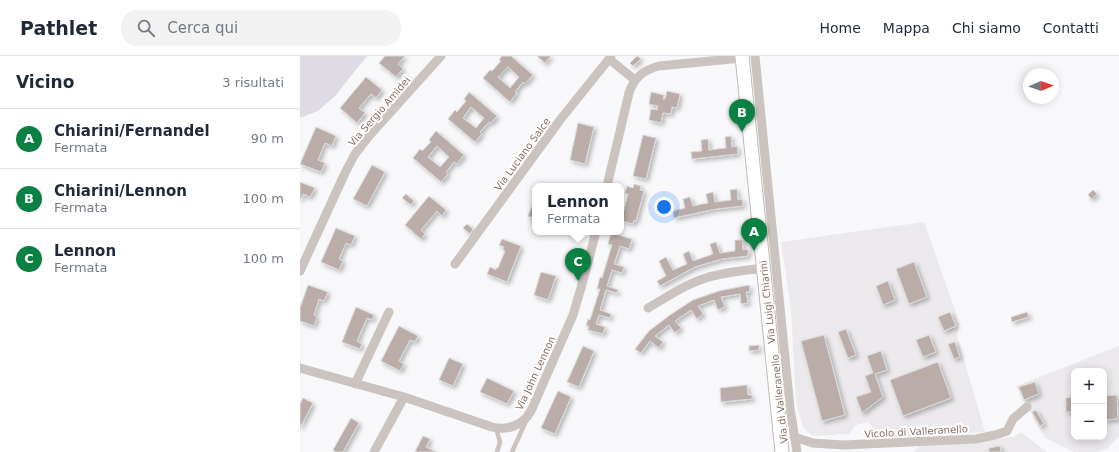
<!DOCTYPE html>
<html lang="it">
<meta charset="utf-8">
<style>
body{margin:0;font-family:"DejaVu Sans",sans-serif;background:#f2f2f3;color:#1f2937}
.controls{position:absolute;right:12px;bottom:12px;display:grid;overflow:hidden;border-radius:8px;box-shadow:0 2px 10px #0003}
.controls button{width:36px;height:36px;display:grid;place-items:center;padding:0;border:0;border-bottom:1px solid #e0e1e3;background:#fff;color:#1f2937;font:20px sans-serif}
.compass{position:absolute;left:723px;top:12px;width:36px;height:36px;border-radius:50%;background:#fff;box-shadow:0 2px 10px #0003;rotate:88deg}
.you{position:absolute;left:364px;top:151px;width:14px;height:14px;margin:-10px;border:3px solid #fff;border-radius:50%;background:#1a73e8;box-shadow:0 0 0 6px #1a73e833}
.badge{display:grid;place-items:center;width:26px;height:26px;border-radius:50%;background:#0b8043;color:#fff;font-size:13px;font-weight:700}
.pin{position:absolute;translate:-50% -33px;filter:drop-shadow(0 1px 2px #0008)}
.pin::after{content:'';position:absolute;top:21px;width:14px;height:12px;background:inherit;clip-path:polygon(0 0,100% 0,50% 100%)}
.popup{position:absolute;left:232px;top:127px;width:92px;height:52px;box-sizing:border-box;display:grid;place-content:center;border-radius:8px;background:#fff;filter:drop-shadow(0 1px 3px #0005);font-size:13px;white-space:nowrap;color:#747a83}
.popup b{font-size:15px;color:#1f2937}
.popup::after{content:'';position:absolute;left:50%;top:100%;margin-left:-8px;border:8px solid transparent;border-top-color:#fff}
.list{margin:0;padding:0;list-style:none}
h2{display:flex;justify-content:space-between;align-items:center;height:52px;margin:0;padding:0 16px;font-size:17px}
h2 small{font-size:13px;font-weight:400;color:#747a83}
.list li{display:grid;grid-template-columns:26px 1fr auto;gap:12px;align-items:center;box-sizing:border-box;height:60px;padding:0 16px;border-top:1px solid #e0e1e3}
.list b{display:block;font-size:15px;white-space:nowrap}
.list p{margin:0;font-size:13px;white-space:nowrap;color:#747a83}
.list em{font-size:13px;font-style:normal;color:#747a83}
.icon{flex:none;width:22px;height:22px;fill:none;stroke:currentColor;stroke-width:2;stroke-linecap:round;stroke-linejoin:round}
.map{position:relative;flex:none;width:819px;height:396px;overflow:hidden}
header{display:flex;align-items:center;gap:24px;box-sizing:border-box;height:56px;padding:0 20px;background:#fff;border-bottom:1px solid #e0e1e3}
header strong{font-size:19px}
nav{display:flex;gap:22px;margin-inline-start:auto;font-size:14px}
.search{width:280px;height:36px;background:#f2f2f3;display:flex;align-items:center;gap:10px;box-sizing:border-box;padding:0 14px;border-radius:16px;color:#747a83;font-size:15px}
main{display:flex}
aside{flex:1;background:#fff}
.map>svg:first-child{display:block}
.built{fill:#ebe9eb;fill-rule:evenodd}
.green{fill:#dfdbe4}
.building{fill:#baada9;stroke:#dadadc;fill-rule:evenodd;filter:url(#shadow)}
.lines{fill:none;stroke-linecap:round;stroke-linejoin:round}
.secondary-casing{stroke:#c1b9b5;stroke-width:15}
.lane{stroke:#cac3c0;stroke-width:4.5}
.street{stroke:#cac3c0;stroke-width:9}
.secondary{stroke:#fff;stroke-width:13}
.labels{text-anchor:middle;stroke-width:4;stroke-linejoin:round;paint-order:stroke}
.street-label{font-size:10px;fill:#846d63;stroke:#fff}
</style>
<header>
<strong>Pathlet</strong>
<div class="search"><svg class="icon" aria-label="search" viewBox="0 0 24 24"><circle cx="10" cy="10" r="6"/><path d="M15 15l6 6"/></svg>Cerca qui</div>
<nav><a>Home</a><a>Mappa</a><a>Chi siamo</a><a>Contatti</a></nav>
</header>
<main>
<aside>
<h2>Vicino<small>3 risultati</small></h2>
<ul class="list">
<li><span class="badge">A</span><div><b>Chiarini/Fernandel</b><p>Fermata</p></div><em>90 m</em></li>
<li><span class="badge">B</span><div><b>Chiarini/Lennon</b><p>Fermata</p></div><em>100 m</em></li>
<li><span class="badge">C</span><div><b>Lennon</b><p>Fermata</p></div><em>100 m</em></li>
</ul>
</aside>
<div class="map">
<svg width="819" height="396" viewBox="0 0 819 396">
<defs>
<filter id="shadow"><feDropShadow dx="2.5" dy="2.5" stdDeviation="2" flood-color="#0004"/></filter>
</defs>
<rect width="100%" height="100%" fill="#f8f8fa"/>
<path class="built" d="M624,166L660,268L657,279L685,376L580,383L568,366L556,369L549,378L512,380L503,371L496,347L491,253L481,186Z
M819,290V380L808,392L798,396H774L745,382L716,330ZM774,315H804V381H774Z
M721,376L747,396H614L620,389L674,388L715,380Z"/>
<path class="green" d="M0,0H67L35,40L18,55L0,62Z"/>
<path class="building" d="M85,0H105L98,8L103,13L96,21L79,7Z
M202,0H211L233,19L225,28L223,26L215,36L217,37L210,46L183,22L190,14L192,15L201,5L199,4ZM208,11L219,21L210,32L198,21Z
M237,0H251L245,7Z
M337,0L341,3L333,10L330,7Z
M66,21L82,34L76,42L71,38L59,52L65,57L57,67L40,52Z
M367,35L380,38L377,52L372,51L371,58L363,57L361,67L349,64L351,53L357,54L358,50L349,48L351,36L364,39L363,43H365Z
M169,36L197,60L191,67L189,66L180,76L182,78L175,86L148,63L155,54L157,56L166,45L164,43ZM171,51L184,62L176,72L163,62Z
M278,67L294,71L285,108L270,104Z
M16,71L36,80L32,90L25,87L18,104L25,107L21,116L0,108Z
M136,75L164,99L157,108L154,106L146,116L148,118L141,126L113,102L120,93L122,95L131,86L129,84ZM137,90L149,101L140,111L128,101Z
M343,79L356,82L346,123L333,120Z
M431,80L432,91L437,90L438,98L392,103L391,96L402,95L401,84L408,83L409,94L426,92L425,81Z
M72,109L85,116L67,150L53,143Z
M0,126L15,132L10,141L3,138L0,145Z
M334,128L341,130L340,134L344,135L336,165L334,164L333,168L323,165L324,162H322L328,138L325,137L327,130L333,132Z
M437,133L438,144L442,143L443,150L416,153L374,162L373,155L385,152L383,143L390,141L393,150L408,147L406,138L413,136L415,146L431,144L430,134Z
M793,134L797,138L792,143L788,139Z
M106,138L114,145L111,149L102,142Z
M129,140L146,154L142,160L137,155L121,174L125,178L121,183L105,169Z
M235,142V163L228,160Z
M167,168L173,173L170,178L163,172Z
M36,172L55,180L51,189L46,187L39,203L43,205L39,214L21,206Z
M311,177L332,183L329,193L320,190L314,208L324,211L322,217L312,214L307,230L318,234L317,237L306,234L300,254L311,258L310,262L299,259L296,268L305,271L303,278L288,274L289,270H286L288,263L290,264L300,233H297L300,221L302,222L312,189L308,188Z
M202,183L221,190L207,226L187,218L190,211L196,214V212H198L205,195L203,194L204,191L199,189Z
M435,184H442L443,194L448,193V200L422,203L395,211L360,230L357,225L366,220L359,205L366,201L373,214L387,208L383,198L389,195L393,205L413,198L410,188L416,186L420,197L435,195Z
M614,206L627,241L609,248L596,213Z
M241,216L256,220L248,244L234,239Z
M588,225L595,244L583,249L576,230Z
M8,229L28,236L24,245L19,243L14,259L17,261L14,270L0,265V252Z
M449,229L450,236H446L448,247L441,248L440,238L421,241L425,251L418,254L414,244L398,250L403,258L397,263L391,254L375,265L381,272L375,277L369,269L355,280L363,286L359,292L350,285L341,297L335,293L349,275L370,259L393,244L419,235Z
M56,251L74,259L72,264L67,262L57,285L62,288L60,293L42,286Z
M650,256L656,270L644,275L638,261Z
M727,256L729,261L712,266L711,261Z
M99,270L118,280L115,286L110,284L99,305L104,308L100,315L81,305Z
M546,273L556,299L548,302L538,276Z
M524,279L545,359L522,365L501,285Z
M629,279L636,296L623,301L616,284Z
M655,286L660,301L654,303L648,288Z
M459,289V294L449,295V290Z
M283,290L294,295L279,331L267,326Z
M581,295L587,314L575,318L583,341L562,357L556,341L571,336L565,320L573,317L567,300Z
M149,302L163,308L153,330L139,324Z
M638,306L651,342L603,360L590,324Z
M187,322L214,335L207,348L180,336Z
M735,326L739,338L724,344L719,331Z
M447,329L448,339H452V343L421,346L420,332Z
M258,335L271,341L255,378L241,372Z
M817,339L818,363L804,364V340Z
M774,341V356H766V342Z
M3,342L13,347L0,372V348Z
M736,354L744,368L740,370L732,356Z
M51,362L59,367L43,396H36L33,394Z
M123,380L130,383L126,391L136,396H115Z
M700,390L701,396H689V392Z"/>
<g class="lines">
<defs>
<path id="secondary" d="M442,0L482,396"/>
</defs>
<use href="#secondary" class="secondary-casing"/>
<path class="lane" d="M196,372L200,386L197,396
M212,396L226,365"/>
<path class="street" d="M311,0L309,3L335,24
M455,0L490,352L497,396
M307,130L329,37C334,22 343,14 359,10L442,2
M155,208L260,64L309,3
M0,215L45,117L55,98L69,80L141,0
M348,252C366,242 383,229 403,223C422,216 443,215 463,212
M0,312L104,341L192,371C208,375 223,369 231,355L273,259L281,232L296,176
M55,328L89,256
M494,381L513,387L543,389L676,383L695,379L707,375L713,363L727,351
M74,396L104,341"/>
<use href="#secondary" class="secondary"/>
</g>
<g class="labels">
<g class="street-label">
<text transform="translate(79 55) rotate(-49)" y="4">Via Sergio Amidei</text>
<text transform="translate(222 98) rotate(-54)" y="4">Via Luciano Salce</text>
<text transform="translate(467 246) rotate(-96)" y="4">Via Luigi Chiarini</text>
<text transform="translate(235 317) rotate(-65)" y="4">Via John Lennon</text>
<text transform="translate(479 343) rotate(-96)" y="4">Via di Valleranello</text>
<text transform="translate(616 375) rotate(-3)" y="4">Vicolo di Valleranello</text>
</g>
</g>
</svg>
<div class="controls">
<button>+</button>
<button>−</button>
</div>
<svg class="compass" viewBox="-18 -18 36 36"><path d="M0-13l5 13h-10z" fill="#e53935"/><path d="M0 13l5-13h-10z" fill="#747a83"/></svg>
<div class="you"></div>
<div class="pin badge" style="left:454px;top:195px">A</div>
<div class="pin badge" style="left:442px;top:76px">B</div>
<div class="pin badge" style="left:278px;top:225px">C</div>
<div class="popup"><b>Lennon</b>Fermata</div>
</div>
</main>
